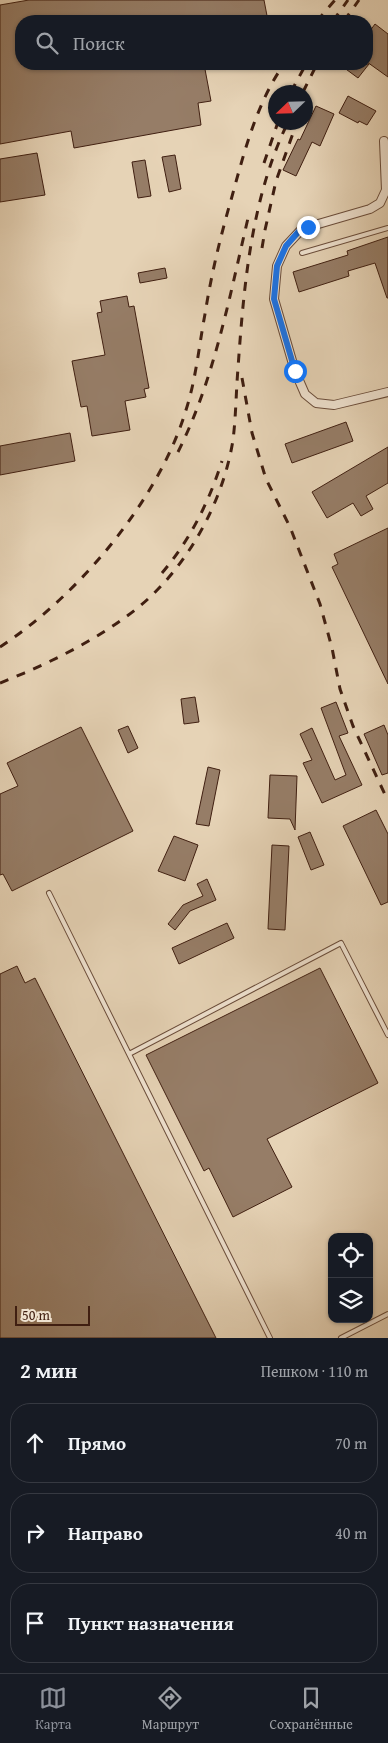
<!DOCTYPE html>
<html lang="ru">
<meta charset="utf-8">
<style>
body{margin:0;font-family:"Gentium Book Plus",serif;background:#242831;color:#f1f3f6}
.controls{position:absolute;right:15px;bottom:15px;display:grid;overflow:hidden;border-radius:10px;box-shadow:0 1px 4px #0004}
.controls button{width:45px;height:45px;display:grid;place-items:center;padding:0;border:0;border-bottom:1px solid #363941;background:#171b24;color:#f1f3f6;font:25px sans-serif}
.compass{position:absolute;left:268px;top:85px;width:45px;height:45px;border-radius:50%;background:#171b24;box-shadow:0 1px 4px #0004;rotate:247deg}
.scale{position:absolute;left:15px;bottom:12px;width:75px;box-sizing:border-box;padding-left:5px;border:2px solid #401f11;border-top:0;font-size:14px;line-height:18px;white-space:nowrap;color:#401f11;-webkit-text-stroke:4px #efe2d0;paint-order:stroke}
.stop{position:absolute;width:15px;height:15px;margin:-11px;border:4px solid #1a73e8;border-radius:50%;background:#fff}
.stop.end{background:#1a73e8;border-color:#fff;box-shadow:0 1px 5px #0008}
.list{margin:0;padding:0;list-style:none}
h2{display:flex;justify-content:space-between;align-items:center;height:65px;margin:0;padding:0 20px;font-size:21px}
h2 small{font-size:16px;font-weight:400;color:#9ea1a6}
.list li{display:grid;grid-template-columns:32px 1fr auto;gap:15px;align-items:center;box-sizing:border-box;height:80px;margin:0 10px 10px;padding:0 10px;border:1px solid #363941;border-radius:20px}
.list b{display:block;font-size:19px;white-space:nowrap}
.list em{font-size:16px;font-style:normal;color:#9ea1a6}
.icon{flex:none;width:28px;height:28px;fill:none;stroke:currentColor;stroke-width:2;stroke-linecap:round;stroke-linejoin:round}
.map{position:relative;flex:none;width:388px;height:1338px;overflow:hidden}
.search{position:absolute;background:#171b24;box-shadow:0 1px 4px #0004;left:15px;right:15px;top:15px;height:55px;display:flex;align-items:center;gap:12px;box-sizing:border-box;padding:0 18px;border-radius:20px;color:#9ea1a6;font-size:19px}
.sheet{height:335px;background:#171b24}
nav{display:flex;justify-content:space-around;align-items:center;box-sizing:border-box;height:70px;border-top:1px solid #363941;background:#171b24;font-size:14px;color:#9ea1a6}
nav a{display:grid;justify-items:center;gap:2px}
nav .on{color:#8c9099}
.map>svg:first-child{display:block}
.building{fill:#967d67;stroke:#401f11}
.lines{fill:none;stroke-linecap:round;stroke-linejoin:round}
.lane-casing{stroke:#6a4c3a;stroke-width:6}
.street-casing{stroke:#6a4c3a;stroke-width:10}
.lane{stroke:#efe2d0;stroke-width:4}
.street{stroke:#efe2d0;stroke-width:8}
.rail{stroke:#401f11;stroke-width:3;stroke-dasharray:9 9;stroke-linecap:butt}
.route{stroke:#1a73e8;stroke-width:6}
</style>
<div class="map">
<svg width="388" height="1338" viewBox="0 0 388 1338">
<rect width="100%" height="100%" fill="#e6d3b6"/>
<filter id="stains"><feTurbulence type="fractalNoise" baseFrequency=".004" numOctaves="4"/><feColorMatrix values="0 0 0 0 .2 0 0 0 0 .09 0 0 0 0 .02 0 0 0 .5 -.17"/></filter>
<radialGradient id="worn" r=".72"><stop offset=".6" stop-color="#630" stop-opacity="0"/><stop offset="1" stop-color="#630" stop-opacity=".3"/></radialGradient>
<path class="building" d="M29,0H264L268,21H21V64H204L211,101L198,103L201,125L74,148L71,131L0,144V5Z
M375,24L388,34V77L367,62V35Z
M339,64H369L358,78Z
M348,96L376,111L367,125L359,121L358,123L339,113Z
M316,106L334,114L320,146L312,142L296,176L283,170L298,139L300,140Z
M37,153L45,195L0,202V159Z
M175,155L181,189L169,192L162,157Z
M145,160L151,196L138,198L132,162Z
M388,237V298H387L375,263L348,271L349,276L299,292L293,272L348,255L347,251Z
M165,268L167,278L140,283L138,273Z
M127,296L129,307L134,306L149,388L144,389L146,397L125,401L130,430L92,436L87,406L81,407L72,361L105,355L97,313L102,312L100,301Z
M346,422L353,441L292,463L285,444Z
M70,433L75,461L0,475V446Z
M388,447V483L366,496L373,509L361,516L353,503L327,518L312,492Z
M388,528V684L332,567L338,564L334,554Z
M195,697L199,722L184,724L181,699Z
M336,702L348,733L339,736L362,785L322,803L303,763L312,760L300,734L312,728L335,780L346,775L321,708Z
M384,725L388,735V773L382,775L364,734Z
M128,726L138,748L128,753L118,730Z
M81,727L133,831L12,891L3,874L0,875V794L18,786L7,763Z
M208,767L220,770L209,826L196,824Z
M270,775L297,776L295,830L290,819L268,818Z
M376,810L388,834V902L381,905L343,826Z
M310,832L324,865L311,870L298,837Z
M174,836L198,845L185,881L158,871Z
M272,845L289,846L285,930L268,929Z
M207,879L216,900L190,911L175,930L168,924L183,905L203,896L197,884Z
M227,923L234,938L179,964L172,948Z
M17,966L25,983L35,978L216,1338H0V974Z
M320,968L378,1083L267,1139L292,1187L233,1217L209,1168L204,1171L146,1055Z"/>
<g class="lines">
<defs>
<path id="lane" d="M302,253L388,228
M49,893L270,1338
M129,1054L341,943L388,1035
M341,1338L388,1314"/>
<path id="street" d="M384,141L386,190L380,203L370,209L308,227L300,231L286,246L277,266L274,299L295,371L305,394L316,403L334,405L388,392"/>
</defs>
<use href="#lane" class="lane-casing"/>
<use href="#street" class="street-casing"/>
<use href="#lane" class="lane"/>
<use href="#street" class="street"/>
<path class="rail" d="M317,21L335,0
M333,21L348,0
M344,21L359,0
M291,92L306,64
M303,92L317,64
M264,163L278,122
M262,248L265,230L276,181L297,122
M242,378L252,433L266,479L290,527L320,604L332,648L340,689L353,726L388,801
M178,452C215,378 230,294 249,214
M162,573C190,540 209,502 222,461
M0,647C78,596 159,500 186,410C196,379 199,346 205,314C211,276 220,238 231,200C244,153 256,104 284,64
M0,683C48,664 95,641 135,610C186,570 223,503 233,440C236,416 236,392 238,368C244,284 251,199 288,122"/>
</g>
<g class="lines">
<path class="route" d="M295,371L274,299L277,266L286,246L300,230L308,227"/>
</g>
<rect width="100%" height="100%" filter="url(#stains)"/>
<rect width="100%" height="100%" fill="url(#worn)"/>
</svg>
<div class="controls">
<button><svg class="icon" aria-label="locate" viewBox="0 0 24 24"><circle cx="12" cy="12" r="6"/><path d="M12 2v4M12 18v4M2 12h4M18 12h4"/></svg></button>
<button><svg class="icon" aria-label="layers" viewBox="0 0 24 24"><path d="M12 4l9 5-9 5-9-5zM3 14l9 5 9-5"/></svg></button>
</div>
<svg class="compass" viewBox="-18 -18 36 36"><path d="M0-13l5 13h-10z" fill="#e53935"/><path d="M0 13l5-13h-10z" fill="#9ea1a6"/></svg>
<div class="scale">50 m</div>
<div class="stop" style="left:295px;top:371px"></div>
<div class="stop end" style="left:308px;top:227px"></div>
<div class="search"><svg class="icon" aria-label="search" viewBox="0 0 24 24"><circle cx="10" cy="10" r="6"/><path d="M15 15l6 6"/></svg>Поиск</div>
</div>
<section class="sheet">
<h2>2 мин<small>Пешком · 110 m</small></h2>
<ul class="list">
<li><svg class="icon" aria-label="ahead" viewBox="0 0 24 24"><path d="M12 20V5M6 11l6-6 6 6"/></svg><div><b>Прямо</b></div><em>70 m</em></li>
<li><svg class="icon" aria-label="right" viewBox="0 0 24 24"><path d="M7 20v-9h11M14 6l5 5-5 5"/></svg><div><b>Направо</b></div><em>40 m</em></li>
<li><svg class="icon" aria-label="arrive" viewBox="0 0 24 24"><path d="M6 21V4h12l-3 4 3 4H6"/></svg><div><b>Пункт назначения</b></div></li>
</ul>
</section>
<nav>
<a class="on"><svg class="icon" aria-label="map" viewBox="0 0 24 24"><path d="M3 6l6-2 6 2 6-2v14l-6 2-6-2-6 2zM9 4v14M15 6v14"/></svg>Карта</a>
<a><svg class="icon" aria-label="directions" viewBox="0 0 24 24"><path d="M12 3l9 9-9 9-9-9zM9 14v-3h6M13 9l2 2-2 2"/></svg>Маршрут</a>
<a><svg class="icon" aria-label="saved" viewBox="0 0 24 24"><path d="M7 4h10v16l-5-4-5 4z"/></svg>Сохранённые</a>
</nav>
